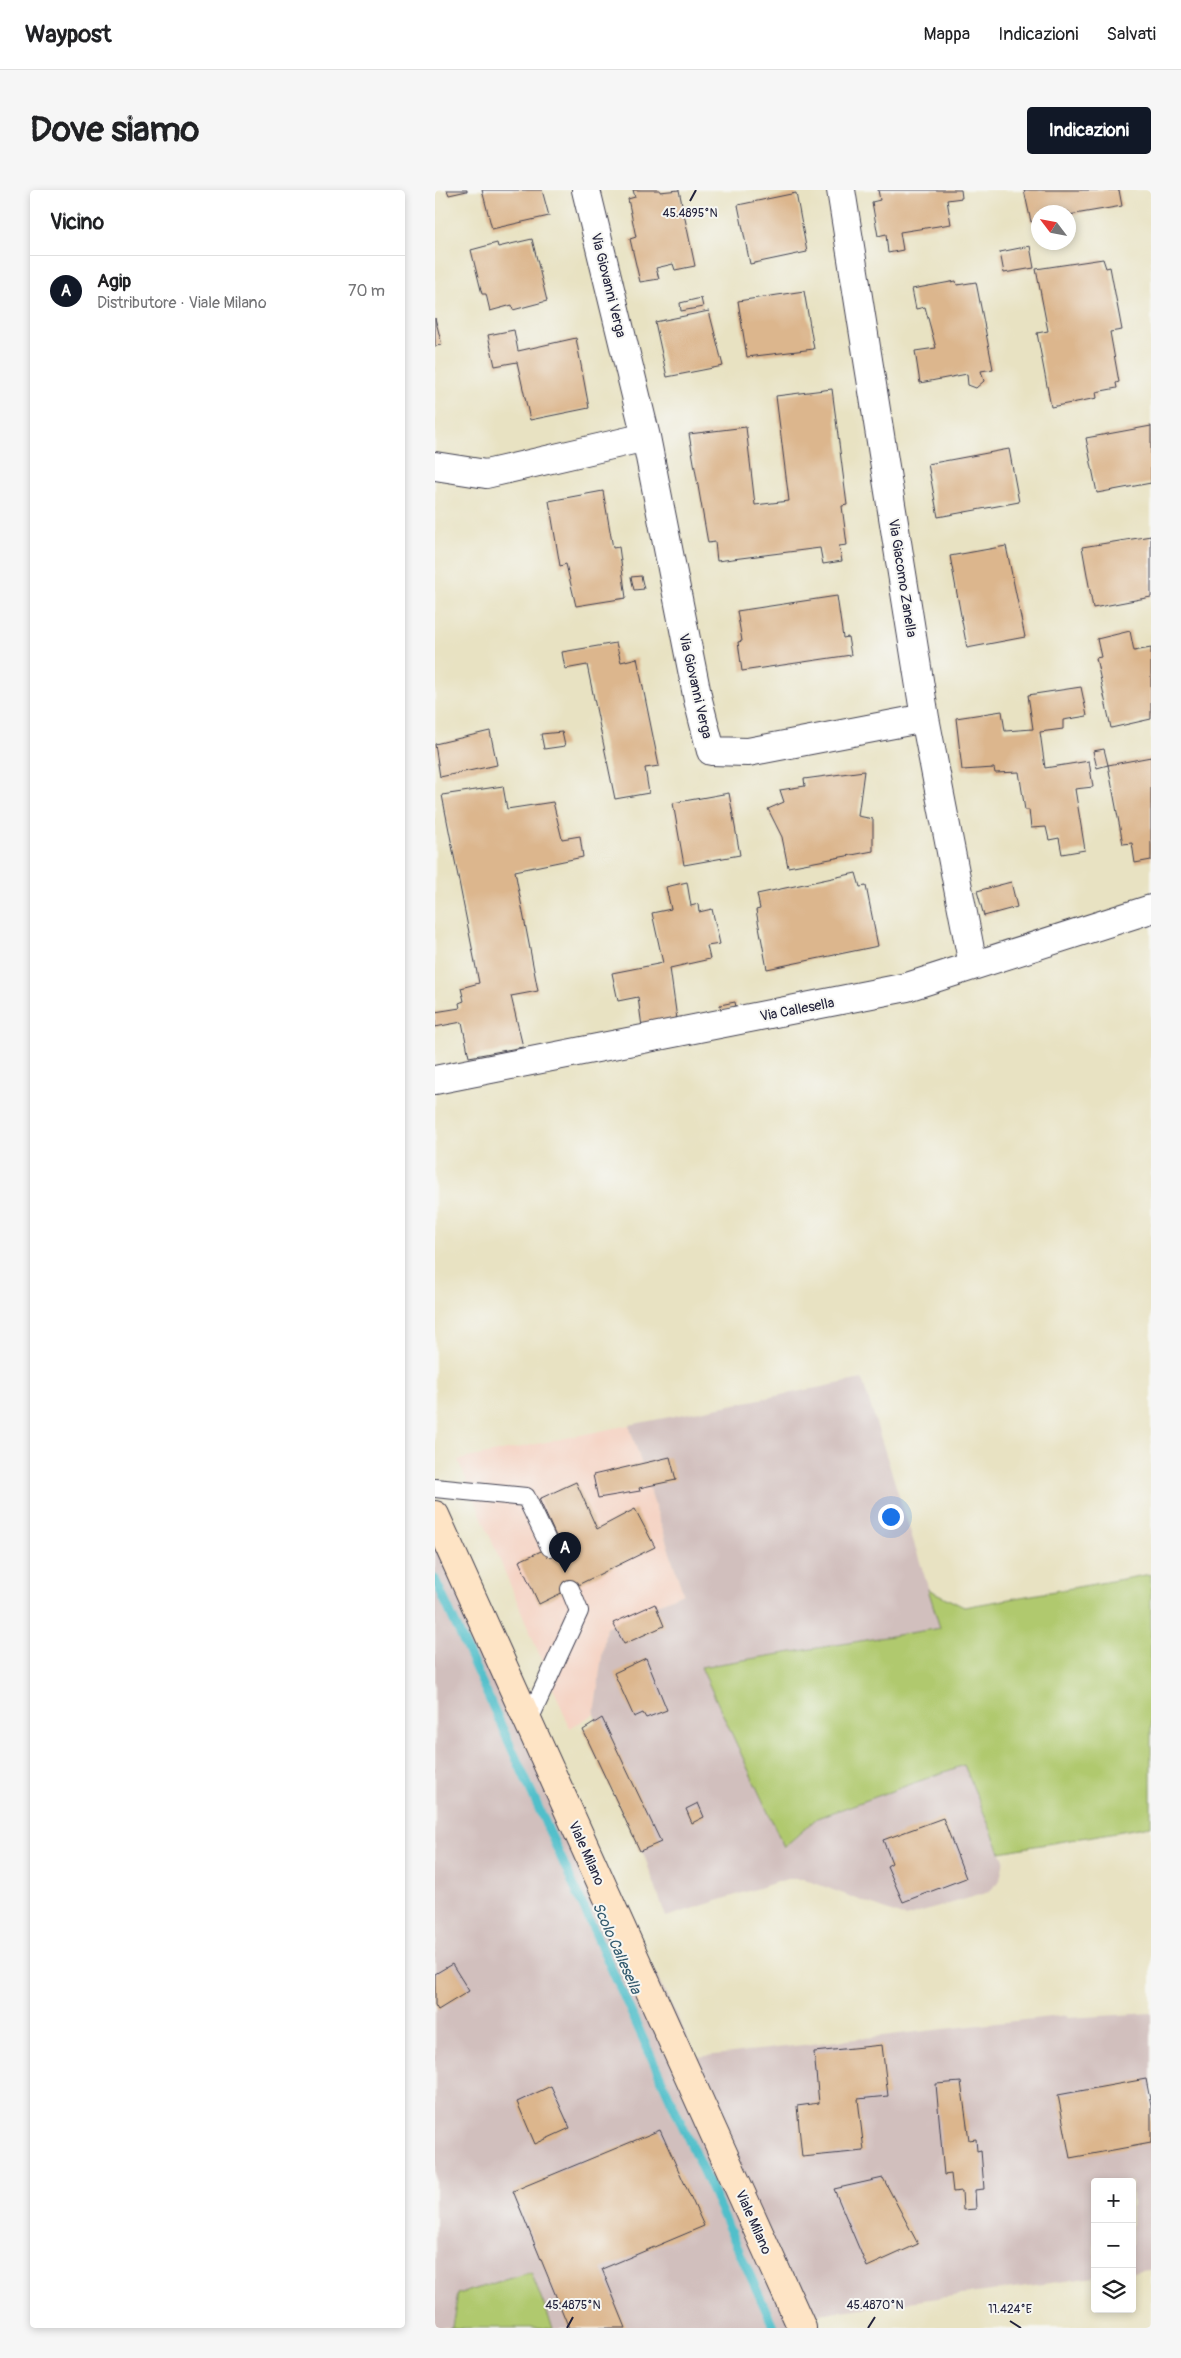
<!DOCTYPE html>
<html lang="it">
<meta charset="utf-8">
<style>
body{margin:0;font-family:Pangolin,sans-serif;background:#f6f6f6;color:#202124}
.controls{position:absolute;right:15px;bottom:15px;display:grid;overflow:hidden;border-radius:5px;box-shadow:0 2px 8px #0003}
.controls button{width:45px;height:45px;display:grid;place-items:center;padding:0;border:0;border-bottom:1px solid #e0e0e0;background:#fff;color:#202124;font:25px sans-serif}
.compass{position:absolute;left:596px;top:15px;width:45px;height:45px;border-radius:50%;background:#fff;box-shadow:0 2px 8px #0003;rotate:302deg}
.you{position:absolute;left:455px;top:1326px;width:18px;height:18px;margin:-12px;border:4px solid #fff;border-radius:50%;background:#1a73e8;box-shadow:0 0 0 8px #1a73e833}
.badge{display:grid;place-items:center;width:32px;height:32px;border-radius:50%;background:#111827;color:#fff;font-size:16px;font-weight:700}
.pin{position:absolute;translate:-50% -41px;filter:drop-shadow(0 1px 2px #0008)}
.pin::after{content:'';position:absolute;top:26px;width:18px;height:15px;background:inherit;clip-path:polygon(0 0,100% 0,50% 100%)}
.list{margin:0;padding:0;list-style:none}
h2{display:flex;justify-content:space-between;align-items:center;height:65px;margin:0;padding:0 20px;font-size:21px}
h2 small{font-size:16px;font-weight:400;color:#757577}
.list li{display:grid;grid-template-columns:32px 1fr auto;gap:15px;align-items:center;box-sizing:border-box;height:70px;padding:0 20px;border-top:1px solid #e0e0e0}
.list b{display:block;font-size:19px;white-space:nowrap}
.list p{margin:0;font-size:16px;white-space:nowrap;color:#757577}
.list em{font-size:16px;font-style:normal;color:#757577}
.icon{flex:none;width:28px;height:28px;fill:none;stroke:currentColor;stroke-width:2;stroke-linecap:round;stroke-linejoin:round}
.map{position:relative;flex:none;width:716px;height:2138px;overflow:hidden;border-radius:5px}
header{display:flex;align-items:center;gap:30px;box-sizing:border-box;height:70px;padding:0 25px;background:#fff;border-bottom:1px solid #e0e0e0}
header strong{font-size:24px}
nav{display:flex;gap:28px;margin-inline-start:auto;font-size:18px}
.intro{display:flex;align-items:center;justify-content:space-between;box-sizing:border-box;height:120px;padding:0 30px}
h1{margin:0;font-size:35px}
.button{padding:12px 22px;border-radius:5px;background:#111827;color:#fff;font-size:18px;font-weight:700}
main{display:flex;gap:30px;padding:0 30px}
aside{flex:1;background:#fff;border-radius:5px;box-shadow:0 2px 8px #0003}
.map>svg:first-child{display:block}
.built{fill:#f5d2c2}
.industrial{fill:#d1bfbd}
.green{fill:#b0c96e;stroke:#697654}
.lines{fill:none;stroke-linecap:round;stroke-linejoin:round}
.stream{stroke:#51bfca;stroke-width:9}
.building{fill:#dcb68d}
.service-casing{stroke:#403f4f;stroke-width:20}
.minor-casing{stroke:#403f4f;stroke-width:30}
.secondary-casing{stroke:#403f4f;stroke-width:30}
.service{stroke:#fff;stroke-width:18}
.minor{stroke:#fff;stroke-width:28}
.secondary{stroke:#fee4c5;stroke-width:28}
.ticks{fill:none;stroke:#22223b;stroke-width:2}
.labels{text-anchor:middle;stroke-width:4;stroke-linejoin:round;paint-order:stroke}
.street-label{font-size:14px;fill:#22223b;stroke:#f6f6f2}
.water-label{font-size:15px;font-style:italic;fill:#32596d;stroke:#f6f6f2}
.ticks-label{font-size:12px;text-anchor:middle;fill:#22223b;stroke:#f6f6f2;stroke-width:4;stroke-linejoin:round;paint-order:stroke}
</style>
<header>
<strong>Waypost</strong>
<nav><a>Mappa</a><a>Indicazioni</a><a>Salvati</a></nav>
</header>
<div class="intro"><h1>Dove siamo</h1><a class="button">Indicazioni</a></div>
<main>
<aside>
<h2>Vicino<small></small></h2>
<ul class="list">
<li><span class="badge">A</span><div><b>Agip</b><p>Distributore · Viale Milano</p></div><em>70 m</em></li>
</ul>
</aside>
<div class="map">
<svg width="716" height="2138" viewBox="0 0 716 2138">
<rect width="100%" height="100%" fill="#f6f6f2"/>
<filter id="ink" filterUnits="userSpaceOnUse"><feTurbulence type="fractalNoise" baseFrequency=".02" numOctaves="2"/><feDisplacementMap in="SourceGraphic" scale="10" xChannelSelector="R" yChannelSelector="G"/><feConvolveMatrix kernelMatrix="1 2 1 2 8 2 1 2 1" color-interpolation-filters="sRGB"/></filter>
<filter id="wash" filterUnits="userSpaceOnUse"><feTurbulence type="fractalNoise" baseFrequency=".0096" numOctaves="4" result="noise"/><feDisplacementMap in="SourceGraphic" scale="20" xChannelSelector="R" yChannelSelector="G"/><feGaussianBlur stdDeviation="1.12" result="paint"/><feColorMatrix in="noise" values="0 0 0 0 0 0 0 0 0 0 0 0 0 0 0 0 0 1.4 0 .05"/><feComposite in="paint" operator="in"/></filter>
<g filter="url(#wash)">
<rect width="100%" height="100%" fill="#e8e2c2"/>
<path class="built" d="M194,1235L248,1403L171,1437L159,1524L135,1538L23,1270Z"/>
<path class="industrial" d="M427,1189L506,1438L266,1477L350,1657L382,1628L529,1575L569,1670L565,1690L554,1702L470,1727L369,1689H352L231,1727L159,1524L171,1437L248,1403L194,1235Z
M0,1338L262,1867L633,1825L632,1828L716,1823V2080L697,2082V1992H660V2087L376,2125L382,2138H118L96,2083L17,2137L0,2138Z"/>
<path class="green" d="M716,1384V1636L565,1662L529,1575L382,1628L349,1657L266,1477L505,1438L493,1399L529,1417Z
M96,2082L118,2138H14L17,2137L23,2104Z"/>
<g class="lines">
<path class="stream" d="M0,1389L339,2138"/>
</g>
<g id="blocks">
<path class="building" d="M12,0H32V1L14,5Z
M47,0H107L114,26L57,39Z
M198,0H225V2L244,0L260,76L240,80L238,74L221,78L224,89L205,92L195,49L201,47L193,9L200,7Z
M443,0H526L527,8L512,10L516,34L465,42L468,60L453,63L451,44L443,46L437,12L445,10Z
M589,0H684L687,16L634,25V22H604V31L596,32Z
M361,3L372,62L315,74L303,15Z
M97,49L112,111L78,120L77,115L55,121L51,104H47L36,60L62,53L63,57Z
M595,56L599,78L569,83L565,62Z
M668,69L671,78L675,77L687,140L675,142L684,192L681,193L682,198L661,202L662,208L616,217L602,143L613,141L601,79Z
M521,91L522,95L541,92L558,179L546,181L549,191L541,198L533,195L532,184L485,193L480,161L501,158L490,117L481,119L477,99Z
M369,101L379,159L312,167L303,111Z
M266,108L268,117L246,121L245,113Z
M274,121L288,176L232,187L220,132Z
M0,128L7,155L0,156Z
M79,140L83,161L141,148L154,218L95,230L82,172L60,176L53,145Z
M397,199L412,315L407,316L412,355L404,356L407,371L388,374L385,358L282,371L280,352L273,353L254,244L311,237L320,315L354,311L341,206Z
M716,236V293L662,303L651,248Z
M574,259L584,312L503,327L493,274Z
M168,301L178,358L184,357L191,408L141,416L131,374L125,376L114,311Z
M716,346V407L658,418L647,357Z
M571,356L590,447L532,458L515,366Z
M206,386L209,399L199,400L196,387Z
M402,406L408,448L413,447L416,465L307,481L303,452L307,451L302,421Z
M695,441L699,461L716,458V529L676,538L661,468L666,467L662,449Z
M181,453L186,472L202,468L224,576L210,578L214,603L180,609L152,475L130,479L127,462Z
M646,497L652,526L628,530V539L605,542L610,578L654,571L658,597L640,599L650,660L627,664L624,648L614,650L611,637L596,638L594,620H590L584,582L560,583L559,578L527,580L521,528L567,521L570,541L598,539L593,505Z
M55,541L62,575L5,587L0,554Z
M127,542L130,556L109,559L106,544Z
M669,559L673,575L662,578L658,561Z
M716,567V670L700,673L697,653L688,654L673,575Z
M429,581L423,626L438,629V661L353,677L347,647L333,619L349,612L345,600L370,596L369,589Z
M68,596L72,619L118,612L127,649L145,646L148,667L80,681L103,801L76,806L88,857L34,867L27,832L0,837V822L25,818L24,813L29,811L26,798L44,793L7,605Z
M294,603L305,665L249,675L238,613Z
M421,683L425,697L431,696L443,756L332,779L321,720L325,719L322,704Z
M252,692L256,716L263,714L264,722L277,719L285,754L272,756L275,769L235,778L242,829L207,837L203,807L183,811L177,783L228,773L217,723L236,719L231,697Z
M576,692L582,717L549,726L542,701Z
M300,812L301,817L286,821L285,815Z
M235,1267L241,1290L204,1298L205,1301L163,1308L158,1285Z
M141,1292L162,1339L200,1319L220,1357L104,1414L84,1371L124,1353L104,1309Z
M220,1414L229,1436L189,1454L178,1433Z
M211,1468L232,1520L211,1528L208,1523L199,1527L179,1483Z
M167,1528L226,1652L205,1661L148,1540Z
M263,1613L269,1627L257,1633L251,1619Z
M508,1628L531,1688L468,1712L452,1676L457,1673L448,1650Z
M17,1774L34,1801L3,1820L0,1815V1784Z
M447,1855L453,1906L423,1909L429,1961L367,1967L362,1916L384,1913L379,1862Z
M711,1889L716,1915V1953L635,1968L623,1905Z
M526,1892L534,1950L541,1949L542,1961L546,1960L549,1999L540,2000L541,2019L528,2020L527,2001L518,2002L516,1984L509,1985L501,1894Z
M116,1896L135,1938L100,1954L82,1912Z
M225,1940L269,2036L167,2079L191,2138H134L78,2001Z
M448,1988L483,2054L432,2077L399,1999Z"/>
</g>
</g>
<g filter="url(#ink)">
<use href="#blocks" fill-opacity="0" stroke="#403f4f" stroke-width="1"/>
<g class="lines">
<defs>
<path id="service" d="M0,1298L91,1307L115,1357
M93,1532L144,1421L135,1399"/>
<path id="minor" d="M151,0L211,247L263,510L276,561L313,562L490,528
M406,0L490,528L538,775
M0,276L51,284L211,247
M0,890L472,797L716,719"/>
<path id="secondary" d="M0,1325L367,2138"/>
</defs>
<use href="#service" class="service-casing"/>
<use href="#minor" class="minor-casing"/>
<use href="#secondary" class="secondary-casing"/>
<use href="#service" class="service"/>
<use href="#minor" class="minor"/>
<use href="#secondary" class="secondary"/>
</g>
</g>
<path class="ticks" d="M255,11L261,0M575,2131L586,2138M132,2138L138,2127M433,2138L440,2127"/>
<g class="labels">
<g class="street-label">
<text transform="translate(174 95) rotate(76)" y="5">Via Giovanni Verga</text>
<text transform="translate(468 388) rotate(81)" y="5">Via Giacomo Zanella</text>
<text transform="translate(261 496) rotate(77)" y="5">Via Giovanni Verga</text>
<text transform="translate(362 819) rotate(-11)" y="5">Via Callesella</text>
<text transform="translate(152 1663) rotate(66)" y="5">Viale Milano</text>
<text transform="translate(319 2032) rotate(66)" y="5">Viale Milano</text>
</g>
<g class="water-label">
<text transform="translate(182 1758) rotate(66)" y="5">Scolo Callesella</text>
</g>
</g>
<g class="ticks-label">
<text x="255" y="27">45.4895°N</text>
<text x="138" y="2119">45.4875°N</text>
<text x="440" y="2119">45.4870°N</text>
<text x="575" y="2123">11.424°E</text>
</g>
</svg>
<div class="controls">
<button>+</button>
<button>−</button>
<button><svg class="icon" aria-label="layers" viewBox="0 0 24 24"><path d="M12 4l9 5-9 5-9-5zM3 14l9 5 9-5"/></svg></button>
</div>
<svg class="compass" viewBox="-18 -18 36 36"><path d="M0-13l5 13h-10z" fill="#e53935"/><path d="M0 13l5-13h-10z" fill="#757577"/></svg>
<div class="you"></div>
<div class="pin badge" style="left:130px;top:1383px">A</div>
</div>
</main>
